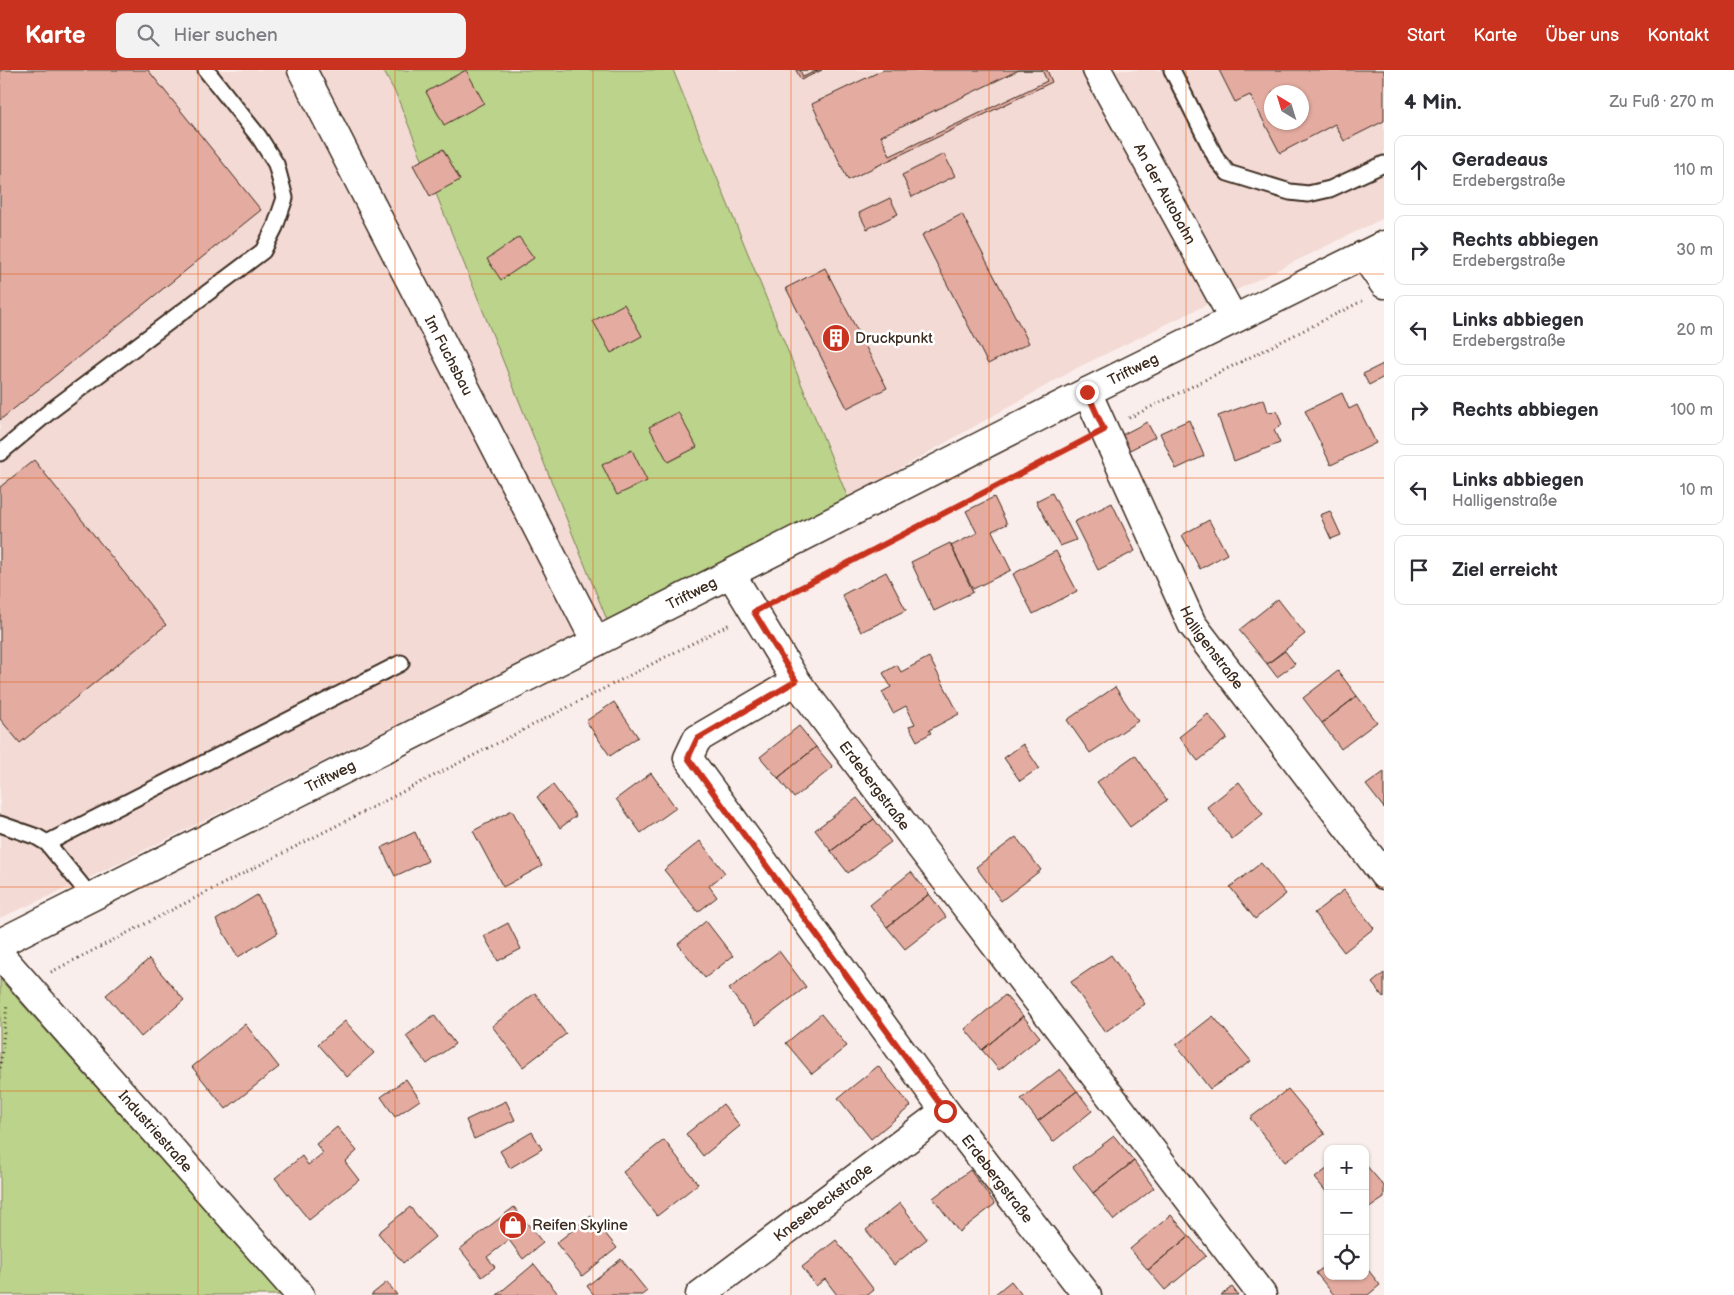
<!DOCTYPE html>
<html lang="de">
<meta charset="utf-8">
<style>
body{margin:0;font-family:"Balsamiq Sans",sans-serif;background:#f2f2f3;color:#2b2b33}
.controls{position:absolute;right:15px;bottom:15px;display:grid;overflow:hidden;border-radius:10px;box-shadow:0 1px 4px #0004}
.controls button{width:45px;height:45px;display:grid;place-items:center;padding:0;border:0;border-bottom:1px solid #e1e1e2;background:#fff;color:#2b2b33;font:25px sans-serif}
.compass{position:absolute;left:1264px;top:15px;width:45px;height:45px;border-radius:50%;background:#fff;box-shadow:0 1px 4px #0004;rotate:322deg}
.stop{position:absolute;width:15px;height:15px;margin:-11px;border:4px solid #c8321e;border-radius:50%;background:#fff}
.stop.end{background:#c8321e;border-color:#fff;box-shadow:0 1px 5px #0008}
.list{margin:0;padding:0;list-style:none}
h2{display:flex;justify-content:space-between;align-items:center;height:65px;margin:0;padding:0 20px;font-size:21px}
h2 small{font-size:16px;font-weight:400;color:#7c7c81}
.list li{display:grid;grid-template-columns:32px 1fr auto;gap:15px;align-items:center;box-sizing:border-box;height:70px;margin:0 10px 10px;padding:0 10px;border:1px solid #e1e1e2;border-radius:10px}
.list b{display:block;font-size:19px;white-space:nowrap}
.list p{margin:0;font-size:16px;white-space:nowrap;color:#7c7c81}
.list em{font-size:16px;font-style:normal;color:#7c7c81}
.icon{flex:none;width:28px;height:28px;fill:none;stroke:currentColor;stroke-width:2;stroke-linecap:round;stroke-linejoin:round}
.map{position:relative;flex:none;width:1384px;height:1225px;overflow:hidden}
header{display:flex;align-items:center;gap:30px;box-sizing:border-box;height:70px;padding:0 25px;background:#c8321e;color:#fff}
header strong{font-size:24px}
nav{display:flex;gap:28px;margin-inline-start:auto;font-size:18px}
.search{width:350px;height:45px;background:#f2f2f3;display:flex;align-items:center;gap:12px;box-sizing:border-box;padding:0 18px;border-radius:10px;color:#7c7c81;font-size:19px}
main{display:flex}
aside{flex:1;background:#fff}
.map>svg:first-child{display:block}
.built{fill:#f3dad5;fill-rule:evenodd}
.green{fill:#bbd38a;stroke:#7b7e54}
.building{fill:#e4aba0;stroke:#3b2a1e;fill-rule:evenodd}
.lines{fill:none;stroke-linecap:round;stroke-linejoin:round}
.service-casing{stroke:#3b2a1e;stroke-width:19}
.minor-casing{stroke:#3b2a1e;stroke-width:31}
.path{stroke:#3b2a1e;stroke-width:3;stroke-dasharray:1 4;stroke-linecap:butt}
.service{stroke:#fff;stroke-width:15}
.minor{stroke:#fff;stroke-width:28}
.route{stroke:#c8321e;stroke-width:6}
.grid{fill:none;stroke:#e8590c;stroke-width:1;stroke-opacity:0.55}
.labels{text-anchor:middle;stroke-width:5;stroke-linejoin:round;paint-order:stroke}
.street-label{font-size:15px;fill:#3b2a1e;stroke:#fff}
.poi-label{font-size:15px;fill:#3b2a1e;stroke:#fff;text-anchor:start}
</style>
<header>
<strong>Karte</strong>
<div class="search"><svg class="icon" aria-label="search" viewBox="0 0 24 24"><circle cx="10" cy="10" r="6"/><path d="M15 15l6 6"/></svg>Hier suchen</div>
<nav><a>Start</a><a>Karte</a><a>Über uns</a><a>Kontakt</a></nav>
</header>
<main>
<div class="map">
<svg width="1384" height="1225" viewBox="0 0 1384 1225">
<rect width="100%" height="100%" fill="#faeeec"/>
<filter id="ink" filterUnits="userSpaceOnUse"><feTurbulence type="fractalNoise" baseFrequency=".02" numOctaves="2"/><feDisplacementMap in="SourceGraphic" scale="10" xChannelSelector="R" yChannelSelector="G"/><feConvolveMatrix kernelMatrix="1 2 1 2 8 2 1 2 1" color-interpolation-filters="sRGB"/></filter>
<g filter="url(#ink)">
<path class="built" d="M0,0H383L396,24L607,550L81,812L0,848Z
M673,0H1384V148L1079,297L848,428ZM1272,22H1302V52H1272Z"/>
<path class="green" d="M383,0H673L848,428L607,550L396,24Z
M0,909L281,1225H0Z"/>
<path class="building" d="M0,0H148L261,140L0,350Z
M466,0L484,33L444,55L426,22Z
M796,0H822L801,10Z
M800,0H818L803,7Z
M883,0H1047L1052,12L848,110L812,34Z
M1019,0H1042L1047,11L890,86L881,66Z
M1219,0H1384V51L1344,71L1335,54L1280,83L1250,25L1235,32ZM1272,22H1302V52H1272Z
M443,79L460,110L430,126L413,95Z
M944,84L955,106L912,127L902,105Z
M890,128L898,144L867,159L859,143Z
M962,144L1029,273L988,294L922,165Z
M519,167L534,188L501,210L487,189Z
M825,198L887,318L847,338L786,218Z
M624,234L642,266L611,283L593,251Z
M1383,294L1384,307L1369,315L1363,304Z
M1342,323L1349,339L1357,335L1376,373L1331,395L1305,341Z
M1264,329L1268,342L1277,341L1282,355L1274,360L1280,373L1234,391L1218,346Z
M678,342L697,377L668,392L649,357Z
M1189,350L1204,386L1176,399L1160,363Z
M1147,352L1155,367L1128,381L1120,366Z
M632,380L647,411L617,425L602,395Z
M34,390L166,555L20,673L0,649V417Z
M1052,423L1076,470L1060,476L1036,431Z
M994,427L1007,454L992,461L1011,500L973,519L951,476L977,463L966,441Z
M1112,433L1135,481L1098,500L1074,452Z
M1330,441L1341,465L1331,469L1320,445Z
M1209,450L1227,484L1200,499L1182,465Z
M950,473L973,522L934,541L911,492Z
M1056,481L1077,521L1033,544L1013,504Z
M886,502L906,540L861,562L842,525Z
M1278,529L1305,564L1267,594L1239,560Z
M1285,581L1295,594L1277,607L1267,594Z
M929,587L959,644L929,660L931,663L917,671L909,656L915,654L906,636L893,643L882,622L891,617L883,603L897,595L901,602Z
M1338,601L1357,626L1322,653L1303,628Z
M1115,617L1138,651L1090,683L1067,650Z
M1357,626L1377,652L1341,679L1322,653Z
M614,632L638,667L610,686L586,651Z
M1208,644L1227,668L1198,691L1179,667Z
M799,656L816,677L778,708L760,687Z
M1023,674L1039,698L1020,711L1004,688Z
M816,677L833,697L794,728L778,708Z
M1135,685L1167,730L1130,757L1097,712Z
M1384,702V738L1366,715Z
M651,703L676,738L641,763L616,729Z
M1239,712L1263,744L1232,769L1207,737Z
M553,715L576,746L560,758L537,727Z
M857,728L874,749L831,781L815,760Z
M512,740L542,796L503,817L473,761Z
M874,749L891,772L848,803L831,781Z
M415,762L428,791L395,806L381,778Z
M1016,767L1041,800L1001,831L976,797Z
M700,771L725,803L709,816L717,827L698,842L664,800Z
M1261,793L1286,824L1255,849L1230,817Z
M911,802L929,824L887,857L870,835Z
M1344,820L1374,858L1344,882L1314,843Z
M929,824L946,847L905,879L887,857Z
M257,825L278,863L238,887L216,850Z
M706,851L733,886L705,908L678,874Z
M508,853L521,879L498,891L484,866Z
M779,881L806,917L756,955L729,919Z
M1111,885L1145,934L1105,962L1071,912Z
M149,889L184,930L141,967L106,925Z
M1384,903V928L1372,913Z
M535,923L566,964L523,997L492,956Z
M1005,925L1023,946L982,980L965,959Z
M821,944L847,976L812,1004L786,973Z
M434,945L455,974L427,994L406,966Z
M1023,946L1040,967L999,1000L982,980Z
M1213,946L1251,991L1210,1019L1176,975Z
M345,951L374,983L347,1007L318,974Z
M245,954L279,997L226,1039L192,997Z
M878,996L911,1036L871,1069L838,1028Z
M1060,999L1077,1021L1038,1051L1021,1029Z
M406,1009L420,1030L395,1047L381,1027Z
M1288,1019L1325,1064L1285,1092L1250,1048Z
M1077,1021L1092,1041L1053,1072L1038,1051Z
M506,1031L515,1050L474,1069L466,1050Z
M723,1034L740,1056L703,1086L686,1064Z
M337,1057L357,1081L345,1092L359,1110L309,1150L275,1108L302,1086L308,1095L323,1083L316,1074Z
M532,1062L542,1079L510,1098L500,1081Z
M1114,1066L1134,1091L1093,1123L1073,1097Z
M664,1070L698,1114L657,1146L623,1102Z
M1134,1091L1154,1118L1114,1150L1093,1123Z
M1365,1094L1384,1116V1128L1365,1141Z
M1328,1098V1124L1315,1108Z
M970,1100L995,1134L959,1162L933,1128Z
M900,1133L927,1169L894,1195L866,1160Z
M410,1137L435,1167L403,1193L378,1163Z
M514,1137L543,1173L523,1189L509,1170L487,1187L495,1197L482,1207L460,1179Z
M1171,1145L1189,1166L1148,1200L1130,1179Z
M591,1146L617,1178L582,1206L556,1173Z
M1189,1166L1206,1186L1165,1220L1148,1200Z
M836,1170L874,1220L868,1225H837L825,1209L816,1216L802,1197Z
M621,1189L647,1221L642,1225H594L587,1216Z
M534,1194L559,1225H497Z
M1328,1194V1206H1365V1196L1380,1215L1368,1225H1334L1316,1203Z
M1011,1211L1022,1225H994Z
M387,1212L397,1225H371Z
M1232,1217L1238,1225H1221Z"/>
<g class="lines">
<defs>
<path id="service" d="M1172,0L1217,90L1228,103L1290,122L1308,124L1330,119L1384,94
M0,383L49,342L263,181L275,157L285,128L276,94L259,67L206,0
M0,754L37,767L47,773L91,827
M47,773L401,593"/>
<g id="minor">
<path id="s1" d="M302,0L596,572"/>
<path id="s2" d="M1097,0L1233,248"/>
<path d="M1364,185L1384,214"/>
<path id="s3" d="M1087,322L1192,554L1384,805"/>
<path id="s4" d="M731,504L796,611L916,771L1262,1225"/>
<path id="s5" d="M796,611L697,669L688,688L945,1041L1087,1225"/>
<path id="s6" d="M0,873L596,572L1087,322L1384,175"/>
<path id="s7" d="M0,885L300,1225"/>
<path id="s8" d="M700,1225L945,1041"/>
</g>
</defs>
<use href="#service" class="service-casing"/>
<use href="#minor" class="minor-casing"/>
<path class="path" d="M1129,348L1362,231
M778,529L1081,372
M51,902L730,554
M0,998L7,934"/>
<use href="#service" class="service"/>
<use href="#minor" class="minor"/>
</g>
</g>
<g class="lines" filter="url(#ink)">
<path class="route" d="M945,1041L688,688L697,669L796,611L754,542L1104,360L1087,322"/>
</g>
<path class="grid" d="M198,0V1225M395,0V1225M593,0V1225M791,0V1225M989,0V1225M1186,0V1225M0,204H1384M0,408H1384M0,612H1384M0,817H1384M0,1021H1384"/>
<defs>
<symbol id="building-disc" viewBox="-11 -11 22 22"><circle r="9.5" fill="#c8321e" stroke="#fff"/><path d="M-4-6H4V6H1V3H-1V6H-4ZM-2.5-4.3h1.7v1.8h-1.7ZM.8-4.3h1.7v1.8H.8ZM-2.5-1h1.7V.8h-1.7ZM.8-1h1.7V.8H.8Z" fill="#fff"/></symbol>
<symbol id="shop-disc" viewBox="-11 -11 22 22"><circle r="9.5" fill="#c8321e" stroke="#fff"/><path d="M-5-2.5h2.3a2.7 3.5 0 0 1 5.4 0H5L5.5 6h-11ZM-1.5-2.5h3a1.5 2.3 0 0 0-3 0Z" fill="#fff"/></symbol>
</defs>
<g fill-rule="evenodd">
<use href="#building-disc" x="820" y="252" width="32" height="32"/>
<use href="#shop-disc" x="497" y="1139" width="32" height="32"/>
</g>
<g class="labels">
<g class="street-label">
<text dy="5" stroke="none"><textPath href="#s2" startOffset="141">An der Autobahn</textPath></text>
<text dy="5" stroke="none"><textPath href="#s1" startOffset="321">Im Fuchsbau</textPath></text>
<text dy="5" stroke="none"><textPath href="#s6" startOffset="1270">Triftweg</textPath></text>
<text dy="5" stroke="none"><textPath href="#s6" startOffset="775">Triftweg</textPath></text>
<text dy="5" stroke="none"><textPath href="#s3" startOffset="285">Halligenstraße</textPath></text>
<text dy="5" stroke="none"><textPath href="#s6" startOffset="370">Triftweg</textPath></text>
<text dy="5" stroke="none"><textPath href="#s4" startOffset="256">Erdebergstraße</textPath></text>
<text dy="5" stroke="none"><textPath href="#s7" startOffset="235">Industriestraße</textPath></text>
<text dy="5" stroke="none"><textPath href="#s5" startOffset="658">Erdebergstraße</textPath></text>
<text dy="5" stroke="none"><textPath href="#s8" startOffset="154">Knesebeckstraße</textPath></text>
</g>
<g class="poi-label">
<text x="855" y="273">Druckpunkt</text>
<text x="532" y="1160">Reifen Skyline</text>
</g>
</g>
</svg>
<div class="controls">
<button>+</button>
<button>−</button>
<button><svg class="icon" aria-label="locate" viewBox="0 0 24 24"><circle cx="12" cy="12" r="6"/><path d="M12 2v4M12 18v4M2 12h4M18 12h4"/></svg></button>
</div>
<svg class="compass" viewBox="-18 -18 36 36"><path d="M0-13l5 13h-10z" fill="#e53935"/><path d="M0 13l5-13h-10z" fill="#7c7c81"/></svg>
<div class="stop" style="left:945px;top:1041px"></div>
<div class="stop end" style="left:1087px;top:322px"></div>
</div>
<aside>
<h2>4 Min.<small>Zu Fuß · 270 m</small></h2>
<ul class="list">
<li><svg class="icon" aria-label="ahead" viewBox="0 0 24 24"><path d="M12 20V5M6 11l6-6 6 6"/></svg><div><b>Geradeaus</b><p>Erdebergstraße</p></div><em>110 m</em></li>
<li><svg class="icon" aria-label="right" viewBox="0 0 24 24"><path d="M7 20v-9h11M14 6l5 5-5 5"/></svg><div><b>Rechts abbiegen</b><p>Erdebergstraße</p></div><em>30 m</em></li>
<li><svg class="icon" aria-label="left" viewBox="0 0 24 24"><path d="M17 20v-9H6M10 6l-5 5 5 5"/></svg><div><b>Links abbiegen</b><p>Erdebergstraße</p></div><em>20 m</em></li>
<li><svg class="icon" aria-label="right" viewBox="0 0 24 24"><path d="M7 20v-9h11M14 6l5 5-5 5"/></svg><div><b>Rechts abbiegen</b></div><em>100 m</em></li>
<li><svg class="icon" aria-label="left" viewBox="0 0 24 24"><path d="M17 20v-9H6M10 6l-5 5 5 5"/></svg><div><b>Links abbiegen</b><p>Halligenstraße</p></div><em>10 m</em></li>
<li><svg class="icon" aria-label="arrive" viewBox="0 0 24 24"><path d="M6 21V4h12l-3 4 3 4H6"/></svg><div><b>Ziel erreicht</b></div></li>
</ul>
</aside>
</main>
